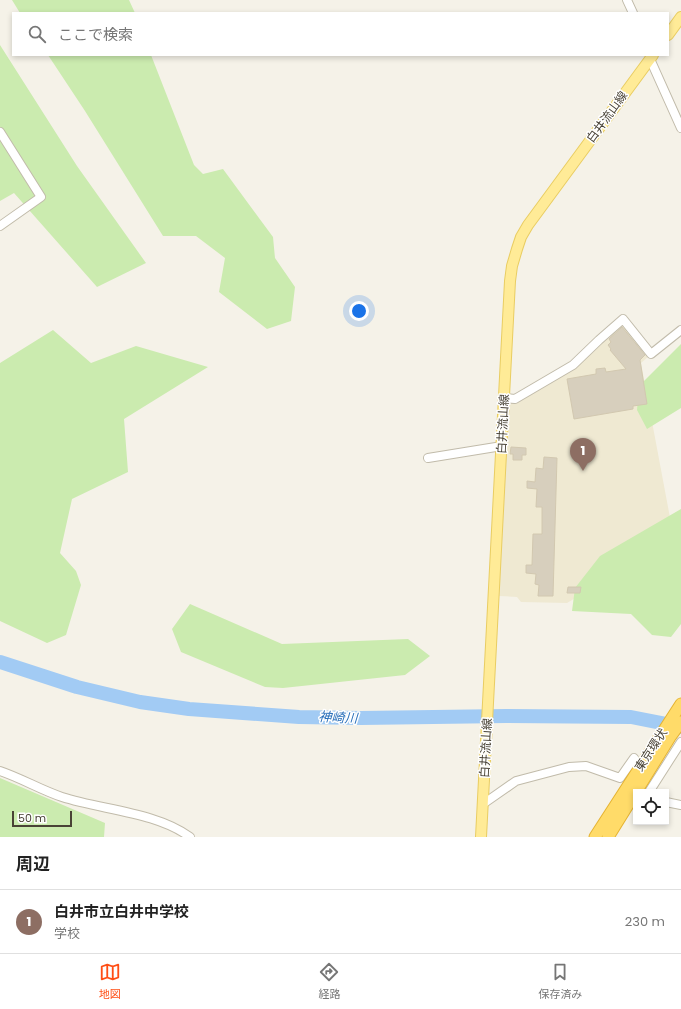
<!DOCTYPE html>
<html lang="ja">
<meta charset="utf-8">
<style>
body{margin:0;font-family:Poppins,"Noto Sans JP",sans-serif;background:#f2f2f2;color:#222}
.controls{position:absolute;right:12px;bottom:12px;display:grid;overflow:hidden;border-radius:0px;box-shadow:0 2px 6px #0003}
.controls button{width:36px;height:36px;display:grid;place-items:center;padding:0;border:0;border-bottom:1px solid #e0e0e0;background:#fff;color:#222;font:20px sans-serif}
.scale{position:absolute;left:12px;bottom:10px;width:60px;box-sizing:border-box;padding-left:4px;border:2px solid #494336;border-top:0;font-size:11px;line-height:14px;white-space:nowrap;color:#494336;-webkit-text-stroke:3px #fff;paint-order:stroke}
.you{position:absolute;left:359px;top:311px;width:14px;height:14px;margin:-10px;border:3px solid #fff;border-radius:50%;background:#1a73e8;box-shadow:0 0 0 6px #1a73e833}
.badge{display:grid;place-items:center;width:26px;height:26px;border-radius:50%;background:#ff4e15;color:#fff;font-size:13px;font-weight:700}
.pin{position:absolute;translate:-50% -33px;filter:drop-shadow(0 1px 2px #0008)}
.pin::after{content:'';position:absolute;top:21px;width:14px;height:12px;background:inherit;clip-path:polygon(0 0,100% 0,50% 100%)}
.list{margin:0;padding:0;list-style:none}
h2{display:flex;justify-content:space-between;align-items:center;height:52px;margin:0;padding:0 16px;font-size:17px}
h2 small{font-size:13px;font-weight:400;color:#767676}
.list li{display:grid;grid-template-columns:26px 1fr auto;gap:12px;align-items:center;box-sizing:border-box;height:64px;padding:0 16px;border-top:1px solid #e0e0e0}
.list b{display:block;font-size:15px;white-space:nowrap}
.list p{margin:0;font-size:13px;white-space:nowrap;color:#767676}
.list em{font-size:13px;font-style:normal;color:#767676}
.icon{flex:none;width:22px;height:22px;fill:none;stroke:currentColor;stroke-width:2;stroke-linecap:round;stroke-linejoin:round}
.map{position:relative;flex:none;width:681px;height:837px;overflow:hidden}
.search{position:absolute;background:#fff;box-shadow:0 2px 6px #0003;left:12px;right:12px;top:12px;height:44px;display:flex;align-items:center;gap:10px;box-sizing:border-box;padding:0 14px;border-radius:0px;color:#767676;font-size:15px}
.sheet{height:116px;background:#fff}
nav{display:flex;justify-content:space-around;align-items:center;box-sizing:border-box;height:56px;border-top:1px solid #e0e0e0;background:#fff;font-size:11px;color:#767676}
nav a{display:grid;justify-items:center;gap:2px}
nav .on{color:#ff4e15}
.map>svg:first-child{display:block}
.education{fill:#efe9d2}
.green{fill:#cbebaf}
.lines{fill:none;stroke-linecap:round;stroke-linejoin:round}
.river{stroke:#a2cbf4;stroke-width:14}
.building{fill:#d7cfbd;stroke:#d2c8b0}
.minor-casing{stroke:#c1bbaa;stroke-width:10}
.major-casing{stroke:#e9cd62;stroke-width:12}
.highway-casing{stroke:#e5b332;stroke-width:13}
.minor{stroke:#fff;stroke-width:8}
.major{stroke:#ffeb97;stroke-width:10}
.highway{stroke:#ffdb69;stroke-width:11}
.labels{text-anchor:middle;stroke-width:3;stroke-linejoin:round;paint-order:stroke}
.street-label{font-size:12px;fill:#494336;stroke:#fff}
.water-label{font-size:13px;font-style:italic;fill:#2a70bb;stroke:#fff}
</style>
<div class="map">
<svg width="681" height="837" viewBox="0 0 681 837">
<rect width="100%" height="100%" fill="#f5f2e8"/>
<path class="education" d="M623,323L649,356L641,363L674,539L567,603L521,602L517,597L499,596L509,403L515,402L571,371Z"/>
<path class="green" d="M12,0H129L135,13H20Z
M0,45L77,166L146,263L97,287L14,193L0,201Z
M48,55H151L194,165L203,174L223,169L273,237L275,258L295,287L291,321L267,329L219,292L225,258L196,236H163L85,111Z
M53,330L91,363L136,346L208,367L124,419L128,472L72,499L60,553L76,571L81,585L66,635L47,643L0,621V363Z
M681,344V408L647,429L637,410L639,386Z
M681,509V624L671,637L652,635L631,614L572,611L575,588L600,556Z
M190,604L282,644L408,639L430,656L405,675L283,688L265,687L181,652L172,629Z
M0,778L105,823L104,837H0Z"/>
<g class="lines">
<path class="river" d="M0,662L77,687L140,702L189,709L299,717L361,718L506,716L631,717L681,727"/>
</g>
<path class="building" d="M622,327L645,355L640,360L647,404L633,406V409L574,419L567,379L596,374V369L605,368L606,372L626,369L610,350L611,349L608,345L611,342L609,339Z
M511,447L526,448V455H522V460H513V454H510Z
M544,457L557,458L553,596H538L539,585L535,584L536,574L526,573V565H532L533,534H542V507H536L537,489L527,488V481L535,482L536,468L543,469Z
M568,587H581L580,593H567Z"/>
<g class="lines">
<defs>
<path id="minor" d="M627,0L633,13
M650,59L681,128
M0,132L41,197L0,226
M504,398L515,399L573,365L599,340L623,319L651,354L681,330
M428,458L502,446
M0,771C21,778 41,790 62,797C102,810 156,812 190,837
M649,792L681,742
M666,802L681,805
M483,804L516,781L569,767L586,766L620,778L634,758"/>
<path id="major" d="M668,35L681,17
M481,837L510,281L512,266L517,249L521,237L528,225L653,55"/>
<path id="highway" d="M595,837L681,704
M608,837L670,737L681,722"/>
</defs>
<use href="#minor" class="minor-casing"/>
<use href="#major" class="major-casing"/>
<use href="#highway" class="highway-casing"/>
<use href="#minor" class="minor"/>
<use href="#major" class="major"/>
<use href="#highway" class="highway"/>
</g>
<g class="labels">
<g class="street-label">
<text transform="translate(607 117) rotate(-54)" y="4">白井流山線</text>
<text transform="translate(503 424) rotate(-87)" y="4">白井流山線</text>
<text transform="translate(486 748) rotate(-87)" y="4">白井流山線</text>
<text transform="translate(651 750) rotate(-57)" y="4">東京環状</text>
</g>
<g class="water-label">
<text transform="translate(338 717) rotate(3)" y="5">神崎川</text>
</g>
</g>
</svg>
<div class="controls">
<button><svg class="icon" aria-label="locate" viewBox="0 0 24 24"><circle cx="12" cy="12" r="6"/><path d="M12 2v4M12 18v4M2 12h4M18 12h4"/></svg></button>
</div>
<div class="scale">50 m</div>
<div class="you"></div>
<div class="pin badge" style="left:583px;top:471px;background:#8d6e63">1</div>
<div class="search"><svg class="icon" aria-label="search" viewBox="0 0 24 24"><circle cx="10" cy="10" r="6"/><path d="M15 15l6 6"/></svg>ここで検索</div>
</div>
<section class="sheet">
<h2>周辺<small></small></h2>
<ul class="list">
<li><span class="badge" style="background:#8d6e63">1</span><div><b>白井市立白井中学校</b><p>学校</p></div><em>230 m</em></li>
</ul>
</section>
<nav>
<a class="on"><svg class="icon" aria-label="map" viewBox="0 0 24 24"><path d="M3 6l6-2 6 2 6-2v14l-6 2-6-2-6 2zM9 4v14M15 6v14"/></svg>地図</a>
<a><svg class="icon" aria-label="directions" viewBox="0 0 24 24"><path d="M12 3l9 9-9 9-9-9zM9 14v-3h6M13 9l2 2-2 2"/></svg>経路</a>
<a><svg class="icon" aria-label="saved" viewBox="0 0 24 24"><path d="M7 4h10v16l-5-4-5 4z"/></svg>保存済み</a>
</nav>
